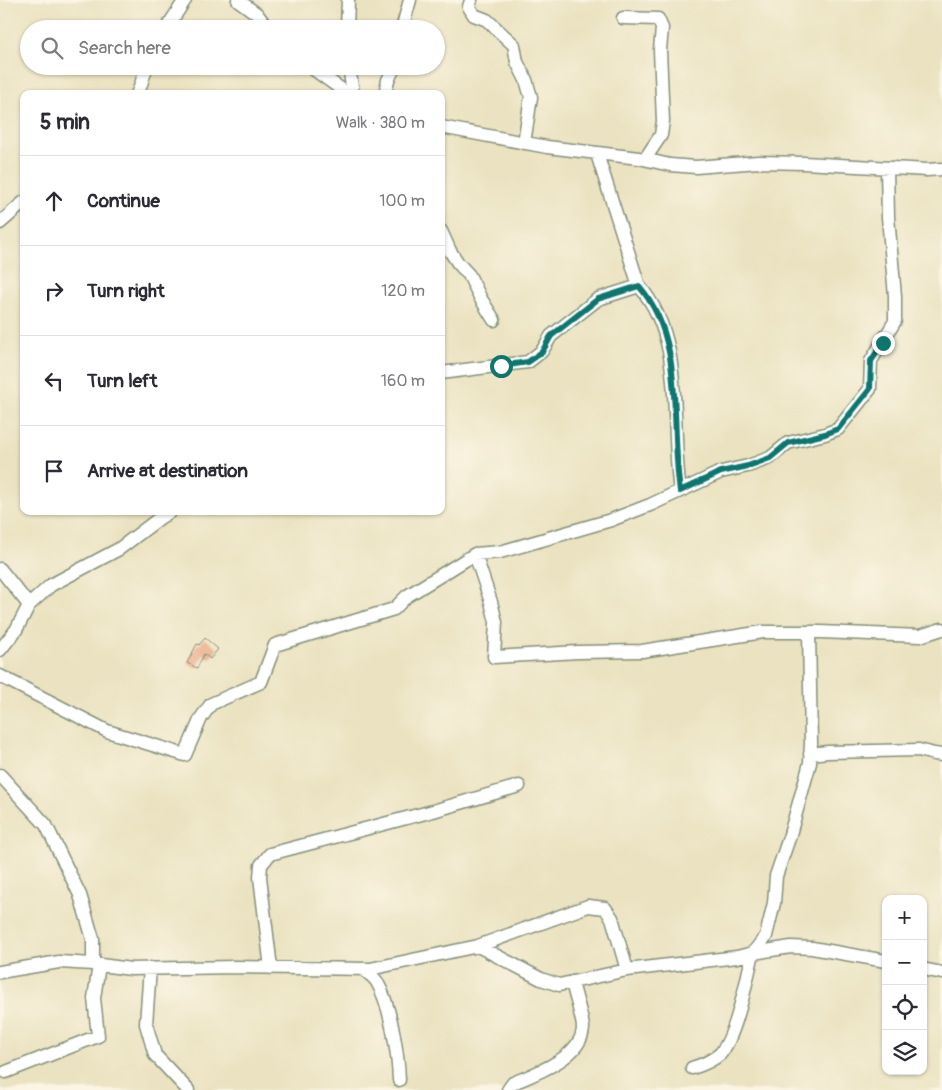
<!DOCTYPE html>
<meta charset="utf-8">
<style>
body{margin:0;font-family:Pangolin,sans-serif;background:#f7f7f7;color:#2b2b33}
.controls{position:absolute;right:15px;bottom:15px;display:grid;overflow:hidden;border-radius:10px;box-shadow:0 1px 4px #0004}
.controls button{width:45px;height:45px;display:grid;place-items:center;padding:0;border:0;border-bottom:1px solid #e1e1e2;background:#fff;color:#2b2b33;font:25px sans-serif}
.stop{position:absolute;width:15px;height:15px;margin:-11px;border:4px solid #0f766e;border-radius:50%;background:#fff}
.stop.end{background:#0f766e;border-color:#fff;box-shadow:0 1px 5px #0008}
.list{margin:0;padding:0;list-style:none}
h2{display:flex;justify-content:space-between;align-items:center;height:65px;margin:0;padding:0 20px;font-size:21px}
h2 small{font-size:16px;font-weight:400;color:#7c7c81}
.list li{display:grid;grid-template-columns:32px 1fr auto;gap:15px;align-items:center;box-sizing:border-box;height:90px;padding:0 20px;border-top:1px solid #e1e1e2}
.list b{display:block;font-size:19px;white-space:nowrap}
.list em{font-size:16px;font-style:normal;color:#7c7c81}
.icon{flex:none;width:28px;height:28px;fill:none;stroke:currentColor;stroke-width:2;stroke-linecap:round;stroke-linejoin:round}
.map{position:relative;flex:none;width:942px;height:1090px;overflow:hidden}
.search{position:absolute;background:#fff;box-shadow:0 1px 4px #0004;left:20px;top:20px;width:425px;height:55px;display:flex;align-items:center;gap:12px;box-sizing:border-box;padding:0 18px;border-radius:28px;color:#7c7c81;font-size:19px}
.panel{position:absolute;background:#fff;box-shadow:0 1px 4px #0004;left:20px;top:90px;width:425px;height:425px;border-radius:10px}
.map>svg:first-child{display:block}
.building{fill:#e99b72}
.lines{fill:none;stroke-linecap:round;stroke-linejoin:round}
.street-casing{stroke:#84907a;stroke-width:15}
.street{stroke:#fff;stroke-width:12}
.route{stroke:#0f766e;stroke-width:6}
</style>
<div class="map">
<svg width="942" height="1090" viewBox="0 0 942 1090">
<rect width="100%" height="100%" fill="#fcf5e5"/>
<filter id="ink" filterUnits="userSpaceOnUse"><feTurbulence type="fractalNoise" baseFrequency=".02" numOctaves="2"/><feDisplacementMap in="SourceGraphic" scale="10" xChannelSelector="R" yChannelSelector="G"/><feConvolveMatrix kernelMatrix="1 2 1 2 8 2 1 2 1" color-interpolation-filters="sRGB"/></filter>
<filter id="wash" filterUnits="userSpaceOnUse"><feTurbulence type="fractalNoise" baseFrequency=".0096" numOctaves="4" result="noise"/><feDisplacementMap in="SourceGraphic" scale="20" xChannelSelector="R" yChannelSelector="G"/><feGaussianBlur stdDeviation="1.12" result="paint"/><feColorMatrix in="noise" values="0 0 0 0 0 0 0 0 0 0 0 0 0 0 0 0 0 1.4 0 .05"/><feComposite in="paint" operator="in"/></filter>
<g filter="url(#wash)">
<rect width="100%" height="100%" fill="#eae2c0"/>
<g id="blocks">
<path class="building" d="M205,638L218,649L210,659L204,654L197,668L187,663L197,644L199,645Z"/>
</g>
</g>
<g filter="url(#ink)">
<use href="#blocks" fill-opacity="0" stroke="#84907a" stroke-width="1"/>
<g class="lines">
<defs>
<path id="street" d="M238,0L257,14L268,29
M471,0L469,7L474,15L487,20L514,45L517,62L526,80L531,97L524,143
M623,18L658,19L662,28L660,50L663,121L661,135L645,159
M166,29L185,0
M347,29L348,0
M402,29L410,0
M309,66L348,94
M349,66L353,94
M137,94L139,90L147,66
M385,94L388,80L395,66
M441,127L547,147L639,158L670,165L696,167L758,162L804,163L927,170L942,169
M597,154L639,286C686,339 670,425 680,491
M0,223L24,202
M441,231L450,251L458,263L469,275L481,299L494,320
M441,373L528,362L542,351L551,336L598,299L639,286
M475,554L491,602L496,622L494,657L578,652L642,651L763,632H820L920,636L942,629
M0,569L29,605
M0,650L16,630L29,605L51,585L119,549L161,517L171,511
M0,676L107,731L185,755L201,718L211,704L261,682L275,645L394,609L407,596L475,554L500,552L611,520L650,505L721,472L748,466L770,458L788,443L825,434L838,429L870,389L871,361L895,321V296L888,217L887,168
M810,754L828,752L919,750L934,754L942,755
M0,775L46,825L80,895L93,939V964
M478,946L588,906L605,908L612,918L627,970
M150,968L146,1024L155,1055L188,1090
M271,968L260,877L261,865L270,854L433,811L519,786
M363,969C368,973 374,977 377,982C391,1006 398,1054 399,1080
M923,969L942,973
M0,972L59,962L93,964L131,969L235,967L370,969L478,946L541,979L559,985L627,970L737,957L753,953L766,936L774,903L776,876L789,838L810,763L811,743L809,632
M692,1068C702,1065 712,1061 720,1054C736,1037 747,978 753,953L791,947L812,948L886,961
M6,1072L98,1036L94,998L99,965
M508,1090L513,1083C535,1074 582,1057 583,1028C583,1019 574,992 572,982"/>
</defs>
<use href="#street" class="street-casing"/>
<use href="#street" class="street"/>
</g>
</g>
<g class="lines" filter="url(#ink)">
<path class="route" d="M501,366L528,362L542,352L551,336L598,299L639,286C686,340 670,424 680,491L721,472L748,466L770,458L788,443L825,434L838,429L870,389L871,361L883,343"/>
</g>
</svg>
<div class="controls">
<button>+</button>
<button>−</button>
<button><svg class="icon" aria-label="locate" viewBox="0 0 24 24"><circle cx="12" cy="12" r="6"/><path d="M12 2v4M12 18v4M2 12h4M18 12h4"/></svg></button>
<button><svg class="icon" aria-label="layers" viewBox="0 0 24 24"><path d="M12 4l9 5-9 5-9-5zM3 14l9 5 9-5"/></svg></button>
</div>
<div class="stop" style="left:501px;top:366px"></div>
<div class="stop end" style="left:883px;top:343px"></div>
<div class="search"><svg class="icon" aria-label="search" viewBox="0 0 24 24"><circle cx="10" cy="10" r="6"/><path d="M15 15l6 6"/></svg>Search here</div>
<section class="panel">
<h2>5 min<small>Walk · 380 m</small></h2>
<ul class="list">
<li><svg class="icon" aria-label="ahead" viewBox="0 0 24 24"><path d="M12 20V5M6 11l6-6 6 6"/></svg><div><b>Continue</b></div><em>100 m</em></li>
<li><svg class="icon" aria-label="right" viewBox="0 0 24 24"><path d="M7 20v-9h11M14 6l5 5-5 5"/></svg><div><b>Turn right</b></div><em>120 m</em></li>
<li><svg class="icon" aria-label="left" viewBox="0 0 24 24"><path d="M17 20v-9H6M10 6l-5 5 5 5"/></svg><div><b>Turn left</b></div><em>160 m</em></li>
<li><svg class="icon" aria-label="arrive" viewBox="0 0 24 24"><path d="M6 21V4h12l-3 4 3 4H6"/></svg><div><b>Arrive at destination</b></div></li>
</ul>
</section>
</div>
